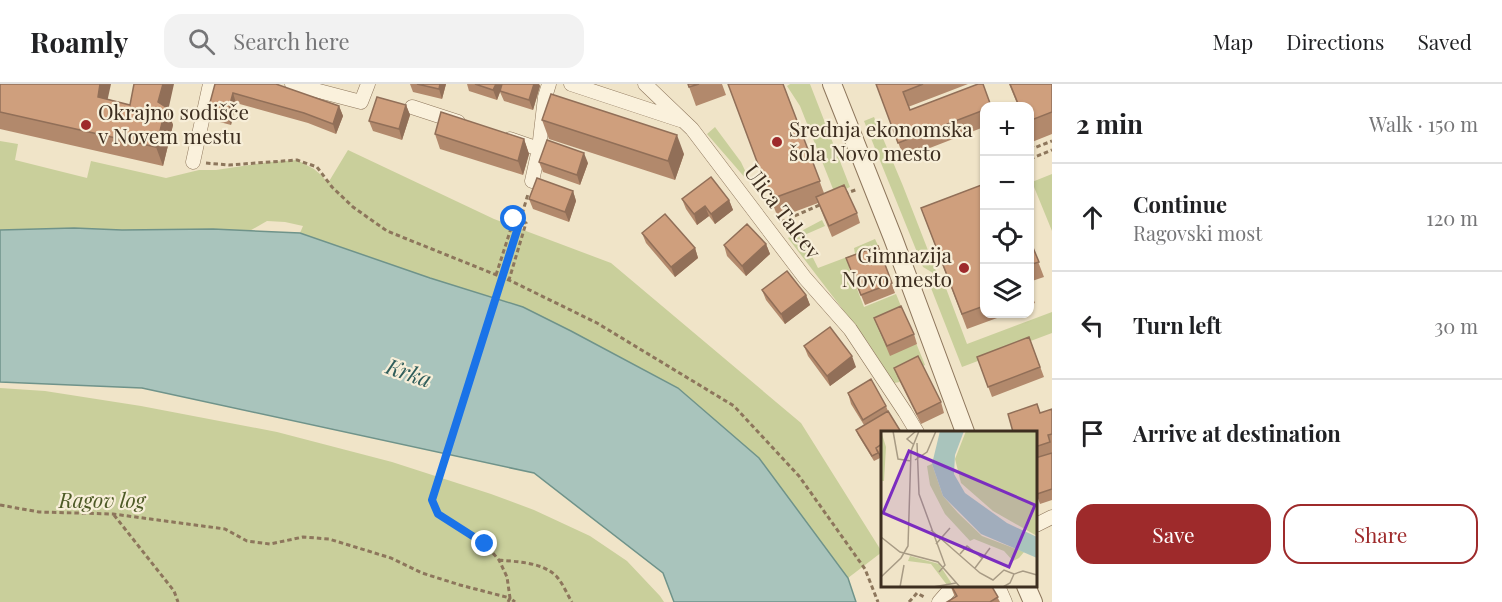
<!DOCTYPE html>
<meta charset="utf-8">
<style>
body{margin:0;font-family:"Playfair Display",serif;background:#f2f2f2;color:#202124}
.controls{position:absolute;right:18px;top:18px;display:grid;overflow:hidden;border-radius:12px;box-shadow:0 2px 4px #0004}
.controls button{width:54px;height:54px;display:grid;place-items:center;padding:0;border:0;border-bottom:2px solid #e0e0e0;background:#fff;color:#202124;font:30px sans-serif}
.stop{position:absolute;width:18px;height:18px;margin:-14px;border:4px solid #1a73e8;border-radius:50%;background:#fff}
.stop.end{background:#1a73e8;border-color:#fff;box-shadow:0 2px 6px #0008}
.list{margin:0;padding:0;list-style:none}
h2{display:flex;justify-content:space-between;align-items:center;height:78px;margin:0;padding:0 24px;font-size:26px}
h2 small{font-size:20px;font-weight:400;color:#757577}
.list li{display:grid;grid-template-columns:39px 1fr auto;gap:18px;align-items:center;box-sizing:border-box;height:108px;padding:0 24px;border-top:2px solid #e0e0e0}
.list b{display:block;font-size:22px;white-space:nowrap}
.list p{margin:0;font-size:20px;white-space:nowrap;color:#757577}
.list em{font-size:20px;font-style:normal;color:#757577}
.actions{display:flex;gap:12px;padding:18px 24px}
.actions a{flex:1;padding:14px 0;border:2px solid #9e2a2b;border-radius:18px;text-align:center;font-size:21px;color:#9e2a2b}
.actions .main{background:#9e2a2b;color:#fff}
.icon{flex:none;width:33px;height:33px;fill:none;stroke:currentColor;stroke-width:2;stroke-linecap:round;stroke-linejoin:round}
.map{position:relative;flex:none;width:1052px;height:518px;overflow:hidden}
header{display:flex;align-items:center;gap:36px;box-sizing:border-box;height:84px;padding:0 30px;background:#fff;border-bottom:2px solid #e0e0e0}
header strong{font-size:28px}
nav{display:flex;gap:33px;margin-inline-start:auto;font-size:21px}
.search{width:420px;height:54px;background:#f2f2f2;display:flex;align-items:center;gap:15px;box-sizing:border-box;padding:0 21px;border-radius:18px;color:#757577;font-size:22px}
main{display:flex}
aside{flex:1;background:#fff}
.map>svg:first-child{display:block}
.green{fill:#c9cf9b}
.water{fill:#a9c4bc;stroke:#6f938a;stroke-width:1.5}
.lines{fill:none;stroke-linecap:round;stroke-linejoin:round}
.minor-casing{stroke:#8d765c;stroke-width:15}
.tertiary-casing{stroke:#8d765c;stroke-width:20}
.path{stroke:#8d765c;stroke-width:3;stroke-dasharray:4.5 3;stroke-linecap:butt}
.minor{stroke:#faf1dc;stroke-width:14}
.tertiary{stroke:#faf1dc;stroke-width:18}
.path-bridge{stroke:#8d765c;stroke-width:3;stroke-dasharray:4.5 3;stroke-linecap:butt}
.wall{fill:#b2896c}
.shaded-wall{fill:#916f58}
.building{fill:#cf9f7d;stroke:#916f58;stroke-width:1.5}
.route{stroke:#1a73e8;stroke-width:8}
.poi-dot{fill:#9e2a2b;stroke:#f7eed8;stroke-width:2}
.labels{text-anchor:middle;stroke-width:4.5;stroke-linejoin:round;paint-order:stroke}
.poi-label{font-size:21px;fill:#3d2e20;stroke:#f7eed8;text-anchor:start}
.street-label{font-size:21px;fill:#3d2e20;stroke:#f7eed8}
.park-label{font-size:21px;font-style:italic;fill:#4d5a26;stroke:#f7eed8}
.water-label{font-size:22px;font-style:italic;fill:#2f5d5a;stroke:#f7eed8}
.inset-road{fill:none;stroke:#a89b85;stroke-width:1.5}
.view{fill:#7b2cbf;fill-opacity:0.15;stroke:#7b2cbf;stroke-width:3}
.inset-edge{fill:none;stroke:#3d2e20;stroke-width:3}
</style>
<header>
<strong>Roamly</strong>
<div class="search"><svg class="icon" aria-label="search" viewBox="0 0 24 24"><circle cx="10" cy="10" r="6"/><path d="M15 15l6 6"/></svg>Search here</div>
<nav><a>Map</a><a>Directions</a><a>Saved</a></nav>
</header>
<main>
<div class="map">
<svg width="1052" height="518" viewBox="0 0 1052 518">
<rect width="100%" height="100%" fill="#f0e4c8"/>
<path class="green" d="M790,0H810L850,103L835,110L800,22L787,2Z
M874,33L903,102L938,192L923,183L864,37Z
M715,43L741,78L749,95L747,96L707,50Z
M0,57L18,60L15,76L87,94L91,77L166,94L199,86H216L270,78L297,76L314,85L321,91L328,99L348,66L494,135L611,179L801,339L882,468L848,494L759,374L678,304L571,247L523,223L430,195L300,149L303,142L285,138L267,137L246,149L0,148Z
M1052,90V147L1032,98Z
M822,136L825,142L802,152L818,184L855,170L854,164L875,155L882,170L849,184L864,223L896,210L925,281L898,294L900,298L894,299L867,257L788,154Z
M944,199L967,260L1052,228V249L962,283L931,204Z
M0,304L45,307L141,322L277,348L392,378L491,410L534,426L590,452L627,477L660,512L664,518H0Z"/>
<path class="water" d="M74,144L122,146L213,145L300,149L430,194L523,223L571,247L678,304L759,374L848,494L856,518H674L663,489L534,389L142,304L0,298V146Z"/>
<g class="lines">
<defs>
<path id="minor" d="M292,0L361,18L368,0
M571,0L680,36
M645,0L692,45L805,194L850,245L905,328L917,348
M412,23L458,38
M510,55L539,65
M193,78L210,0
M532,97L539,65L545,13L549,0
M1036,441L1052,433
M998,502L1005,518
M939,518L953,502"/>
<path id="tertiary" d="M832,0L893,154L965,348
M1026,502L1033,518"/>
</defs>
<use href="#minor" class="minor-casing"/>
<use href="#tertiary" class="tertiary-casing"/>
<path class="path" d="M1030,61L1034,64L1052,57
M1030,75L1052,66
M206,79L229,81L297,76L317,83L332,103L353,123L387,147L509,196L597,239L734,322L799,392L865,485L878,518
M844,110L858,105
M520,137L528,110
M781,138L822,120
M496,191L514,135L526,139L509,196
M926,200L944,194
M0,421L39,428L113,430L225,445L247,457L270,460L303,453L329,455L391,474L422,489L460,501L510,514L507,493L499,476L485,460L438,430L432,416L436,400
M114,431L174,507L178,518
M499,476C518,478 543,478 557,493C563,500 567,510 572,518
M508,518L510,514L515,518
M909,518L917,509L926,514"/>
<use href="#minor" class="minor"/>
<use href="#tertiary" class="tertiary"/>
<path class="path-bridge" d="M436,400L520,137"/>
</g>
<path class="wall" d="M0,0L108,15L130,21L168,27L173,41L163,82L0,45Z
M215,0L339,22L343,32L336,50L308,39L236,19L231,41L212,36L208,26Z
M410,0H446L442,15L413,8Z
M467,0H539L540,2L533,26L504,17L500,8L497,16L469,7Z
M688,0H722L726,11L696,22Z
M728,0H783L824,109L857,129L860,139L832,153L818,119L778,134Z
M876,0H968L908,23L910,26L984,22V43L904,74Z
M1009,0H1052V50L1032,58L1029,52V22H1018Z
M406,21L410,31L402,56L373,47L369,37Z
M542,36L684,70L675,96L549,55Z
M435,50L524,55L529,70L523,91L440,65Z
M539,78L588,79L580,101L543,88Z
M984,100V230H1008L967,245L921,124Z
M573,107L576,117L569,138L533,125L529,115Z
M682,115L729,116L733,126L715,140L709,132L697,141L686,125Z
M642,149L695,164L698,174L675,193L646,159Z
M1029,154L1044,193L1029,198Z
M766,160L770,170L746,192L727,172L724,161Z
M878,162L895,209L865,221L846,174Z
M1029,204L1035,219L1029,221Z
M762,206L806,211L810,221L785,240L766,216Z
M874,234L914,250L917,260L890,272Z
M1029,253L1044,293L992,313L977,273Z
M804,262L856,283L830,302L808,272Z
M894,284L941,318L944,329L921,340L898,294Z
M848,309L886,322L888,327L882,348V379L880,374L874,377L858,351L856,346L864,341L851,320Z
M1052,325V416L1040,420L1035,406V348L1040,329Z
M950,501H991L1000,518H947L955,513Z"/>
<path class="shaded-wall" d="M100,0H111L104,32L98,13Z
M163,0H174L168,27L173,41L163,82L156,63L158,18Z
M440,0H446L442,15L439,5Z
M496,0H503L497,16L493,6Z
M534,0H539L540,2L533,26L529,16Z
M233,9L236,19L231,41L227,31Z
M406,21L410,31L402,56L399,45Z
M339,22L343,32L336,50L333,40Z
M677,51L684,70L675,96L668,77Z
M524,55L529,70L523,91L518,77Z
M584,69L588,79L580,101L577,91Z
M573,107L576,117L569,138L565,128Z
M729,116L733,126L715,140L711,130Z
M705,122L709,132L697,141L694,130Z
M766,160L770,170L746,192L742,182Z
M695,164L698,174L675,193L671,183Z
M806,211L810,221L785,240L781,230Z
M852,272L856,283L830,302L827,292Z"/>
<path class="building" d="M0,0H100L98,13L130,21L134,0H163L158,18L166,23L156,63L0,28Z
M215,0H276L339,22L333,40L304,29L233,9L227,31L208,26Z
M417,0H440L439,5Z
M475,0H496L493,6Z
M502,0H534L529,16L500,7Z
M688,0H699L689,3Z
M728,0H783L820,97L771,115Z
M876,0H923L903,8L910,26L978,0H983L991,22H984V26L898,59Z
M1010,0H1052V28L1029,37V22H1019Z
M551,10L677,51L668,77L542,36Z
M377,13L406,21L399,45L369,37Z
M441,28L524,55L518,77L435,50Z
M547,56L584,69L577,91L539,78Z
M711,93L729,116L711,130L705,122L694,130L682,115Z
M537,94L573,107L565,128L529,115Z
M984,100V222L962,230L921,124Z
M844,101L857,129L829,142L816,113Z
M665,130L695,164L671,183L642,149Z
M747,140L766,160L742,182L724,161Z
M1029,154L1039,178L1029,181Z
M878,162L892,199L861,211L846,174Z
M787,187L806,211L781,230L762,206Z
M901,222L914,250L887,262L874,234Z
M830,243L852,272L827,292L804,262Z
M1029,253L1040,283L988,303L977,273Z
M918,272L941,318L917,330L894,284Z
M871,295L886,322L863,336L848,309Z
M1037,320L1040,329L1052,325V350L1048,351L1050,358L1035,363V348H1013L1008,330Z
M888,327L901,348H882V360L876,364L878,369L872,372L856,346Z
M882,360V375L876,364Z
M1052,369V405L1037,410L1035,406V374Z
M951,501H991L998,513L990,518H947L957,512Z"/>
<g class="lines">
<path class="route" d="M485,460L438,430L432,416L520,137L514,135"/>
</g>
<g class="poi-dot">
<circle cx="86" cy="41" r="6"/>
<circle cx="777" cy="58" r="6"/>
<circle cx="964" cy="184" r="6"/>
</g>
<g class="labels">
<g class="poi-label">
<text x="98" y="36">Okrajno sodišče<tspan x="98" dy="24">v Novem mestu</tspan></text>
<text x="789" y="53">Srednja ekonomska<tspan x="789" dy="24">šola Novo mesto</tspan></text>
<text x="952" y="179" text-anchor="end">Gimnazija<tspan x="952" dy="24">Novo mesto</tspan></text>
</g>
<g class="street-label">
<text transform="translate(782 128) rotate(53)" y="7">Ulica Talcev</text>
</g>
<g class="park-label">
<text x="102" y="424">Ragov log</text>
</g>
<g class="water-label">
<text transform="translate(409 289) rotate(19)" y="8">Krka</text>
</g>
</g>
<g transform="translate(881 347)">
<rect width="156" height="156" fill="#f0e4c8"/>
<path d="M0,0L5,16L3,50H0ZM85,0H156V105L112,80L80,52L74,28ZM51,33L62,65L77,82L101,105L143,121L138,127L132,130L123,120L93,108L89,110L64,83L49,54L46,35ZM29,125L58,133L71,153L66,154L50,133L27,130Z" fill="#c9cf9b"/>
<path d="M59,0H83L74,24L73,43L84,62L126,92L156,106V127L100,103L62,65L51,33Z" fill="#a9c4bc"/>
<path class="inset-road" d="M12,0L17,28L30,30M36,12L38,63L64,134L58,141M32,13L26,8L35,0M34,29L46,21L55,0M50,99L99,142L112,149L123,139L133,143M0,106L19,121L57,131L79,156M55,113L69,97M79,123L86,115L101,127M94,137L109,117M0,146L20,127L27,115L30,20L38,0M19,156L23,134M52,156L75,152M122,156L129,152L133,143L142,140L156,144"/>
<path class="view" d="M28,20L154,74L128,136L2,82Z"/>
<rect width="156" height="156" class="inset-edge"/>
</g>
</svg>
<div class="controls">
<button>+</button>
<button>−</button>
<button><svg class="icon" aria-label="locate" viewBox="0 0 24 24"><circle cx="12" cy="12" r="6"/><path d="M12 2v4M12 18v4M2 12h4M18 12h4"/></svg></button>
<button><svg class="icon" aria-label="layers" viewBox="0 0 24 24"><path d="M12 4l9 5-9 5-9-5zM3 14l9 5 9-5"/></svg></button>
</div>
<div class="stop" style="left:514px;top:135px"></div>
<div class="stop end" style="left:485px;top:460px"></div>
</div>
<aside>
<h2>2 min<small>Walk · 150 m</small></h2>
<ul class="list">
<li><svg class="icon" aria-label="ahead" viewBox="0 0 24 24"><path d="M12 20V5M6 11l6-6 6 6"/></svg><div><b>Continue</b><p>Ragovski most</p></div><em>120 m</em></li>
<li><svg class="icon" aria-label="left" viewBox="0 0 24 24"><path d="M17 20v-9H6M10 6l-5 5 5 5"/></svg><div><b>Turn left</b></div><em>30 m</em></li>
<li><svg class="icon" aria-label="arrive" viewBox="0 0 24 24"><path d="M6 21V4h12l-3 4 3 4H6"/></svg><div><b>Arrive at destination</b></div></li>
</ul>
<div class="actions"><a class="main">Save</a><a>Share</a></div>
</aside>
</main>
